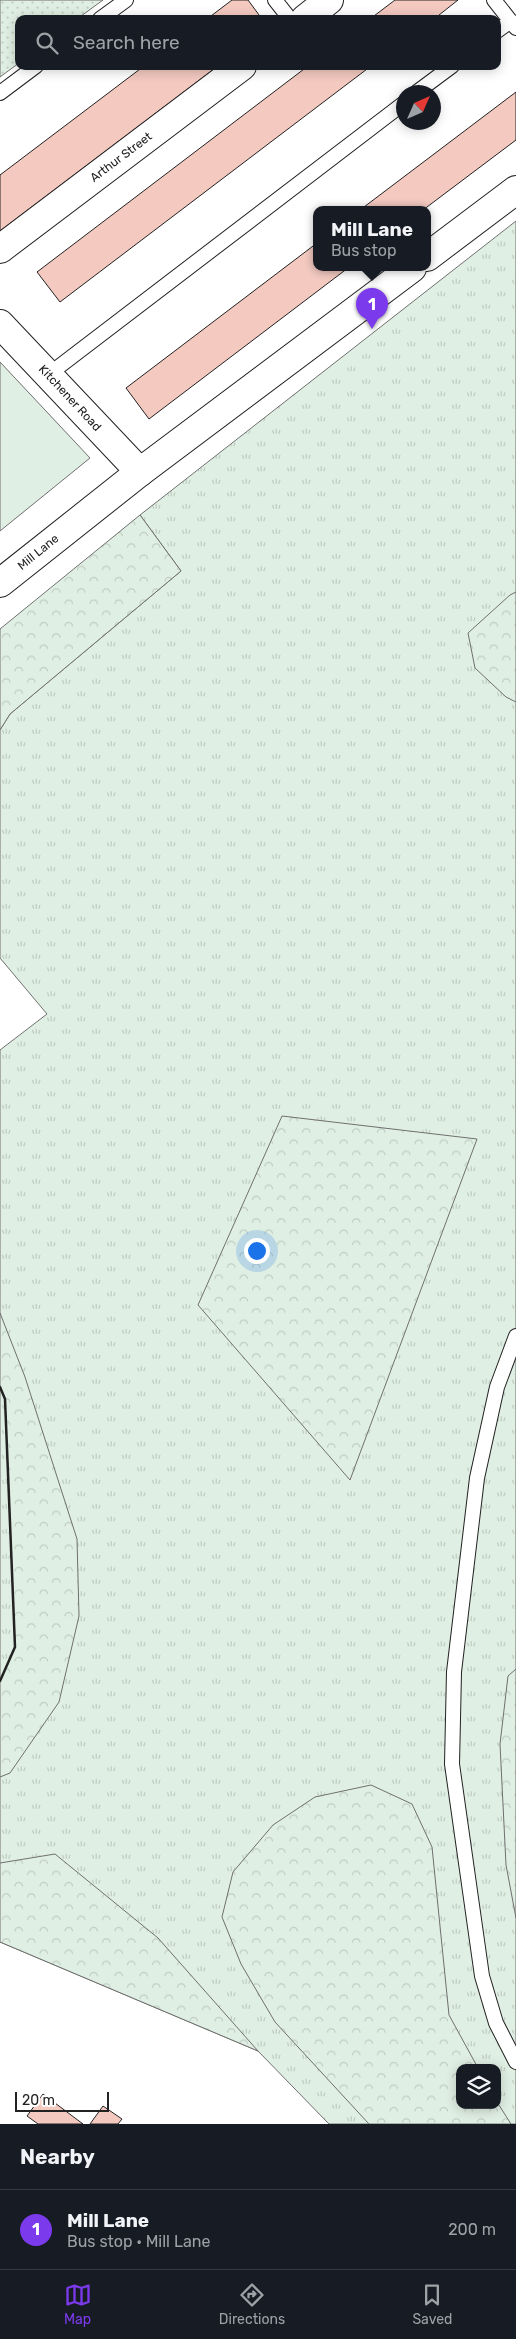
<!DOCTYPE html>
<meta charset="utf-8">
<style>
body{margin:0;font-family:Rubik,sans-serif;background:#242831;color:#f1f3f6}
.controls{position:absolute;right:15px;bottom:15px;display:grid;overflow:hidden;border-radius:10px;box-shadow:0 2px 12px #0003}
.controls button{width:45px;height:45px;display:grid;place-items:center;padding:0;border:0;border-bottom:1px solid #363941;background:#171b24;color:#f1f3f6;font:25px sans-serif}
.compass{position:absolute;left:396px;top:85px;width:45px;height:45px;border-radius:50%;background:#171b24;box-shadow:0 2px 12px #0003;rotate:45deg}
.scale{position:absolute;left:15px;bottom:12px;width:94px;box-sizing:border-box;padding-left:5px;border:2px solid #222;border-top:0;font-size:14px;line-height:18px;white-space:nowrap;color:#222;-webkit-text-stroke:4px #fff;paint-order:stroke}
.you{position:absolute;left:256px;top:1250px;width:18px;height:18px;margin:-12px;border:4px solid #fff;border-radius:50%;background:#1a73e8;box-shadow:0 0 0 8px #1a73e833}
.badge{display:grid;place-items:center;width:32px;height:32px;border-radius:50%;background:#7c3aed;color:#fff;font-size:16px;font-weight:700}
.pin{position:absolute;translate:-50% -41px;filter:drop-shadow(0 1px 2px #0008)}
.pin::after{content:'';position:absolute;top:26px;width:18px;height:15px;background:inherit;clip-path:polygon(0 0,100% 0,50% 100%)}
.popup{position:absolute;left:313px;top:206px;width:118px;height:65px;box-sizing:border-box;display:grid;place-content:center;border-radius:10px;background:#171b24;filter:drop-shadow(0 1px 4px #0005);font-size:16px;white-space:nowrap;color:#9ea1a6}
.popup b{font-size:19px;color:#f1f3f6}
.popup::after{content:'';position:absolute;left:50%;top:100%;margin-left:-10px;border:10px solid transparent;border-top-color:#171b24}
.list{margin:0;padding:0;list-style:none}
h2{display:flex;justify-content:space-between;align-items:center;height:65px;margin:0;padding:0 20px;font-size:21px}
h2 small{font-size:16px;font-weight:400;color:#9ea1a6}
.list li{display:grid;grid-template-columns:32px 1fr auto;gap:15px;align-items:center;box-sizing:border-box;height:80px;padding:0 20px;border-top:1px solid #363941}
.list b{display:block;font-size:19px;white-space:nowrap}
.list p{margin:0;font-size:16px;white-space:nowrap;color:#9ea1a6}
.list em{font-size:16px;font-style:normal;color:#9ea1a6}
.icon{flex:none;width:28px;height:28px;fill:none;stroke:currentColor;stroke-width:2;stroke-linecap:round;stroke-linejoin:round}
.map{position:relative;flex:none;width:516px;height:2124px;overflow:hidden}
.search{position:absolute;background:#171b24;box-shadow:0 2px 12px #0003;left:15px;right:15px;top:15px;height:55px;display:flex;align-items:center;gap:12px;box-sizing:border-box;padding:0 18px;border-radius:10px;color:#9ea1a6;font-size:19px}
.sheet{height:145px;background:#171b24}
nav{display:flex;justify-content:space-around;align-items:center;box-sizing:border-box;height:70px;border-top:1px solid #363941;background:#171b24;font-size:14px;color:#9ea1a6}
nav a{display:grid;justify-items:center;gap:2px}
nav .on{color:#7c3aed}
.map>svg:first-child{display:block}
.grass{fill:url(#grass-tufts);stroke:#6f6f6f;fill-rule:evenodd}
.forest{fill:url(#forest-crowns);stroke:#6f6f6f}
.park{fill:#e0efe3;stroke:#6f6f6f}
.garden{fill:url(#garden-dots);stroke:#6f6f6f}
.building{fill:#f3c9c0;stroke:#222}
.lines{fill:none;stroke-linecap:round;stroke-linejoin:round}
.lane-casing{stroke:#222;stroke-width:16}
.street-casing{stroke:#222;stroke-width:30}
.secondary-casing{stroke:#222;stroke-width:30}
.primary-casing{stroke:#222;stroke-width:30}
.lane{stroke:#fff;stroke-width:14}
.street{stroke:#fff;stroke-width:28}
.secondary{stroke:#fff;stroke-width:28}
.primary{stroke:#fff;stroke-width:28}
.wall{stroke:#222;stroke-width:2.5}
.labels{text-anchor:middle;stroke-width:4;stroke-linejoin:round;paint-order:stroke}
.street-label{font-size:12px;fill:#222;stroke:#fff}
</style>
<div class="map">
<svg width="516" height="2124" viewBox="0 0 516 2124">
<defs>
<pattern id="grass-tufts" width="24" height="20" patternUnits="userSpaceOnUse" patternTransform="scale(1.25)"><rect width="24" height="20" fill="#e0efe3"/><path d="M3 7l-1-3M5 7V3M7 7l1-3M15 17l-1-3M17 17v-4M19 17l1-3" fill="none" stroke="#c0cdc2"/></pattern>
<pattern id="forest-crowns" width="20" height="18" patternUnits="userSpaceOnUse" patternTransform="scale(1.25)"><rect width="20" height="18" fill="#e0efe3"/><path d="M2 6a3 3 0 1 1 6 0M12 15a3 3 0 1 1 6 0" fill="none" stroke="#c0cdc2"/></pattern>
<pattern id="garden-dots" width="8" height="8" patternUnits="userSpaceOnUse" patternTransform="scale(1.25)"><rect width="8" height="8" fill="#e0efe3"/><path d="M2 2h.1M6 6h.1" fill="none" stroke="#c0cdc2" stroke-width="1.8" stroke-linecap="round"/></pattern>
</defs>
<rect width="100%" height="100%" fill="#fff"/>
<path class="grass" d="M516,221V2124H329L258,2051L0,1942V1050L47,1014L0,958V730L10,714L181,571L140,515ZM460,2068H497V2105H460Z"/>
<path class="forest" d="M140,515L181,571L10,714L0,730V629Z
M516,592V702L506,697L475,668L468,633L510,595Z
M282,1116L477,1139L350,1480L198,1305Z
M0,1313L25,1377L77,1539L79,1616L59,1702L10,1773L0,1777V1681L15,1647L5,1399L0,1387Z
M516,1669V1918L506,1865L500,1744L508,1676Z
M371,1785L412,1804L432,1847L449,2015L478,2068H460V2105H497V2102L511,2124H369L275,2022L241,1964L222,1917L233,1872L273,1825L315,1797Z
M55,1854L158,1938L258,2051L0,1942V1863Z"/>
<path class="park" d="M0,362L90,458L0,531Z"/>
<path class="garden" d="M0,0H103L77,19H19V63L0,77Z"/>
<path class="building" d="M232,0H248L262,19H207Z
M395,0H458L434,19H370Z
M144,66H218L0,231V175Z
M308,66H371L60,302L37,272Z
M516,92V140L423,210H360Z
M317,243V268H348L149,419L126,388Z
M43,2094L83,2124H38L27,2116Z
M103,2106L122,2119L118,2124H90Z"/>
<g class="lines">
<defs>
<path id="lane" d="M275,0L290,19
M494,0L516,28
M100,19L126,0
M497,31L511,21
M417,92L452,66
M0,93L36,66
M48,375L404,103
M516,1336L497,1387L477,1478L454,1672L452,1764L482,1976L496,2023L516,2062"/>
<path id="street" d="M305,19L329,0
M0,249L242,66"/>
<path id="secondary" d="M0,324L140,472"/>
<path id="primary" d="M427,257L516,190
M0,583L140,472L412,268"/>
</defs>
<use href="#lane" class="lane-casing"/>
<use href="#street" class="street-casing"/>
<use href="#secondary" class="secondary-casing"/>
<use href="#primary" class="primary-casing"/>
<use href="#lane" class="lane"/>
<use href="#street" class="street"/>
<use href="#secondary" class="secondary"/>
<use href="#primary" class="primary"/>
<path class="wall" d="M0,1387L5,1399L15,1647L0,1681"/>
</g>
<g class="labels">
<g class="street-label">
<text transform="translate(121 157) rotate(-37)" y="4">Arthur Street</text>
<text transform="translate(70 398) rotate(47)" y="4">Kitchener Road</text>
<text transform="translate(38 552) rotate(-39)" y="4">Mill Lane</text>
</g>
</g>
</svg>
<div class="controls">
<button><svg class="icon" aria-label="layers" viewBox="0 0 24 24"><path d="M12 4l9 5-9 5-9-5zM3 14l9 5 9-5"/></svg></button>
</div>
<svg class="compass" viewBox="-18 -18 36 36"><path d="M0-13l5 13h-10z" fill="#e53935"/><path d="M0 13l5-13h-10z" fill="#9ea1a6"/></svg>
<div class="scale">20 m</div>
<div class="you"></div>
<div class="pin badge" style="left:372px;top:329px">1</div>
<div class="popup"><b>Mill Lane</b>Bus stop</div>
<div class="search"><svg class="icon" aria-label="search" viewBox="0 0 24 24"><circle cx="10" cy="10" r="6"/><path d="M15 15l6 6"/></svg>Search here</div>
</div>
<section class="sheet">
<h2>Nearby<small></small></h2>
<ul class="list">
<li><span class="badge">1</span><div><b>Mill Lane</b><p>Bus stop · Mill Lane</p></div><em>200 m</em></li>
</ul>
</section>
<nav>
<a class="on"><svg class="icon" aria-label="map" viewBox="0 0 24 24"><path d="M3 6l6-2 6 2 6-2v14l-6 2-6-2-6 2zM9 4v14M15 6v14"/></svg>Map</a>
<a><svg class="icon" aria-label="directions" viewBox="0 0 24 24"><path d="M12 3l9 9-9 9-9-9zM9 14v-3h6M13 9l2 2-2 2"/></svg>Directions</a>
<a><svg class="icon" aria-label="saved" viewBox="0 0 24 24"><path d="M7 4h10v16l-5-4-5 4z"/></svg>Saved</a>
</nav>
